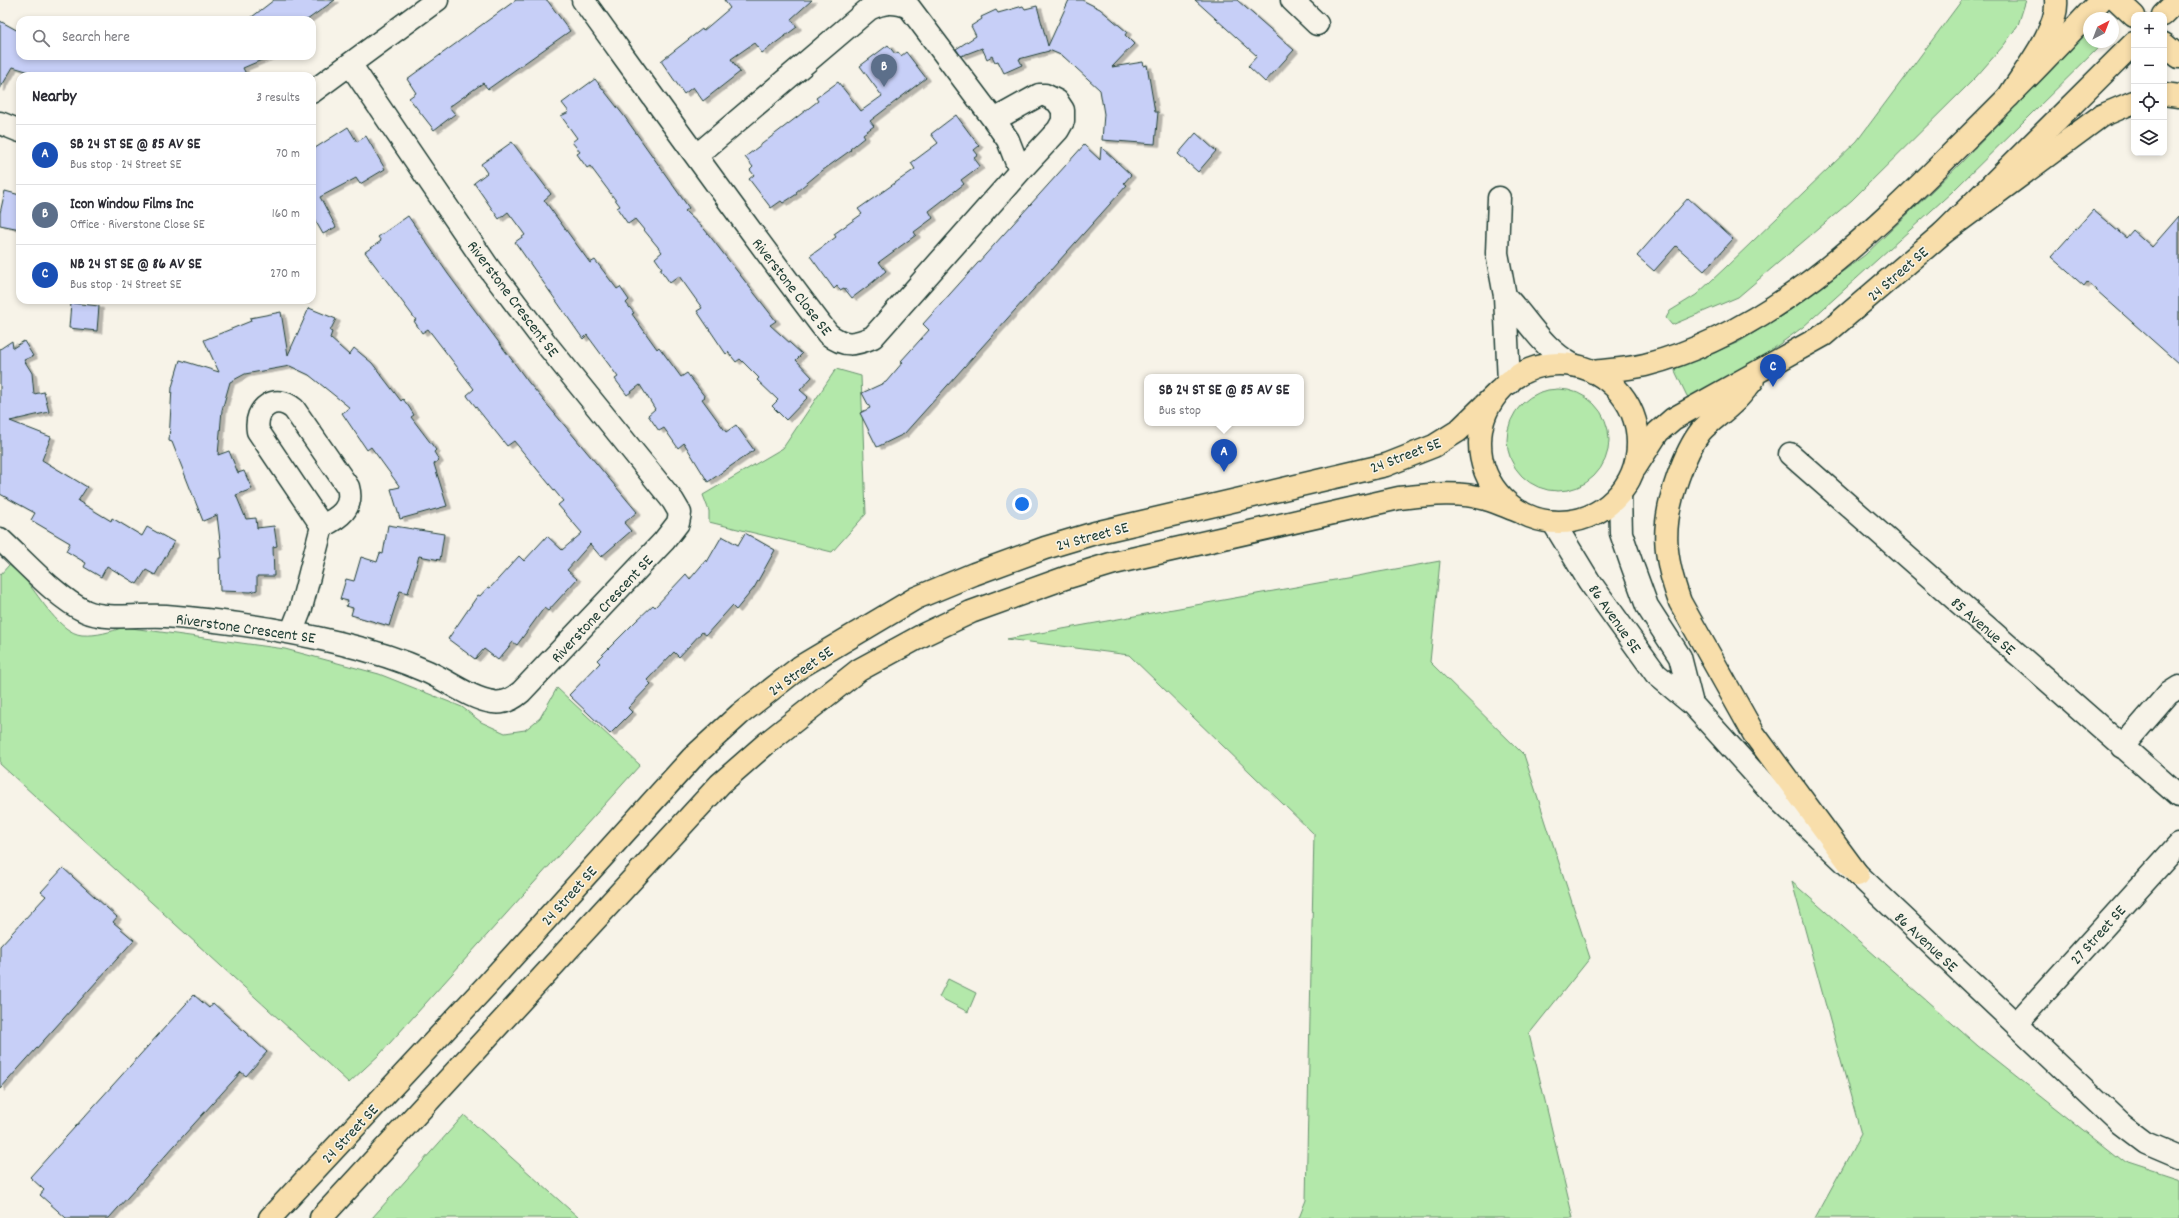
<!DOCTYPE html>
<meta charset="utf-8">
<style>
body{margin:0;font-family:Dekko,sans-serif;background:#f7f7f7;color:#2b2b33}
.controls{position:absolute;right:12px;top:12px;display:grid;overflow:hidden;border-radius:8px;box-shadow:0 2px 6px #0003}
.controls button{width:36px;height:36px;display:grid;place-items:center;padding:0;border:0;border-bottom:1px solid #e1e1e2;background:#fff;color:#2b2b33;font:20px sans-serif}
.compass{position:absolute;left:2083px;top:12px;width:36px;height:36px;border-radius:50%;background:#fff;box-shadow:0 2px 6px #0003;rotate:42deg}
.you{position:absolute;left:1022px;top:504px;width:14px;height:14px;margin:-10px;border:3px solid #fff;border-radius:50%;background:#1a73e8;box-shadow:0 0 0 6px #1a73e833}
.badge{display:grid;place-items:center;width:26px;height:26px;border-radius:50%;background:#d93025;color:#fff;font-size:13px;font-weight:700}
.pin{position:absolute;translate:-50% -33px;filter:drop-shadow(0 1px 2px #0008)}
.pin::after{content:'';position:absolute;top:21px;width:14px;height:12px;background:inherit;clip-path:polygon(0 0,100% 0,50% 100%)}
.popup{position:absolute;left:1144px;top:374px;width:160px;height:52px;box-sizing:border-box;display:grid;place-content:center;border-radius:8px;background:#fff;filter:drop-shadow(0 1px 3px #0005);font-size:13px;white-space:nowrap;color:#7c7c81}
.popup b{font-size:15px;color:#2b2b33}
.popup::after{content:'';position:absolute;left:50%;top:100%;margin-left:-8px;border:8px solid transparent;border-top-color:#fff}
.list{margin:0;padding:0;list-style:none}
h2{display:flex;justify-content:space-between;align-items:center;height:52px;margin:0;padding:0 16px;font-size:17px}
h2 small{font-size:13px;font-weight:400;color:#7c7c81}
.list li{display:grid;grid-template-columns:26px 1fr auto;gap:12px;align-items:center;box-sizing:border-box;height:60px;padding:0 16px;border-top:1px solid #e1e1e2}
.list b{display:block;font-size:15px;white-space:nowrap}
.list p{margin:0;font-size:13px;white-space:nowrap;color:#7c7c81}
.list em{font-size:13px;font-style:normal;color:#7c7c81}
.icon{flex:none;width:22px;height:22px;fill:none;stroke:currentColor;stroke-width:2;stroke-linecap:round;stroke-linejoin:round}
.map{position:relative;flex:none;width:2179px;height:1218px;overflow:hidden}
.search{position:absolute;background:#fff;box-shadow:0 2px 6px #0003;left:16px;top:16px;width:300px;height:44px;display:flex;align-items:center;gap:10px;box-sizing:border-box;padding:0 14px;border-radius:12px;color:#7c7c81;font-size:15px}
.panel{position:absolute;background:#fff;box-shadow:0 2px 6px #0003;left:16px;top:72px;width:300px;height:232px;border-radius:12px}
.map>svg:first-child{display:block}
.green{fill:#b3e8aa;stroke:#69926f}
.building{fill:#c7cff7;stroke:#1f3d34;filter:url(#shadow)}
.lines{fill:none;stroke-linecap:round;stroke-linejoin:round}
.minor-casing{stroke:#1f3d34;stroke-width:25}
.major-casing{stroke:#1f3d34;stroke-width:25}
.highway-casing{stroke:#1f3d34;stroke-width:25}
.minor{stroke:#f7f3e8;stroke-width:22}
.major{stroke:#f8deab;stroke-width:22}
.highway{stroke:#f8deab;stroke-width:22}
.labels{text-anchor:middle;stroke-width:3;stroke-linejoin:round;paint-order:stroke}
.street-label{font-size:16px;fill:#1f3d34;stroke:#f7f3e8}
</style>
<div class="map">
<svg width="2179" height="1218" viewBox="0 0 2179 1218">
<defs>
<filter id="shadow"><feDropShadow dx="4.5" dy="2.5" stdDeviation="0" flood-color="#0004"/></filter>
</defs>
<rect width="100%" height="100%" fill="#f7f3e8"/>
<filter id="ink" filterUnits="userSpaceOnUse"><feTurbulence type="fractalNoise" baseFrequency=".025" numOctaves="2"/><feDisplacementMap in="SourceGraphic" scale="8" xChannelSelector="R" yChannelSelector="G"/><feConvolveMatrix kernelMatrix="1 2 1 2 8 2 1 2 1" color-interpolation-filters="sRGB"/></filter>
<g filter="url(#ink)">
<path class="green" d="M1962,0H2026L2018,25L2004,45L1976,77L1852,200L1738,297L1672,325L1666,318L1670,311L1696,295L1726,267L1857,141Z
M2089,30V42H2104L1953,191L1803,327L1759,359L1690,398L1687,396L1675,371L1676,368L1739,342L1789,311L1865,255L1960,164Z
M836,369L861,376L866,514L832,552L709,522V511L703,495L783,448Z
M1507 440a51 51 0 1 1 102 0a51 51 0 1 1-102 0Z
M1440,561L1430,662L1524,755L1590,958L1529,1034L1573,1218H1299L1306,1200L1314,834L1129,655L1007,639Z
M9,565C15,570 22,576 27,582C40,597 60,633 82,635C97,636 110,632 124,627L285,649L379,674L462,707L481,722L505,733L525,730L540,718L557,688L640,765L380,1054L349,1083L0,764V575Z
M1792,882L1978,1046L2127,1164L2179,1181V1218H1815L1861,1134Z
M948,979L976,993L968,1012L939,997Z
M464,1115L579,1218H372Z"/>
<path class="building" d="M274,0H335L307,20H248Z
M516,0H547L570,31L488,89L483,83L449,107L455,114L434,130L409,98L416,93L407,79Z
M724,0H812L791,19L797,27L762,53L754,43L731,59L740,72L703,101L693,87L684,94L661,61L702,29L703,31L730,8Z
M1069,0H1082L1100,9L1127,32L1125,35L1134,44L1112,67L1143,62L1144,66L1147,65L1155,112H1158L1155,144L1102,140L1104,114L1100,90L1063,56L1049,50V51L1019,59L1022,65L1004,73L998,61L995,62L992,56L987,59L982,48L961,56L956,49L976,36L971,26L982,19L981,17L996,10L998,13L1023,6L1025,9L1037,6L1048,46Z
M1195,0H1237L1294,50L1265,82L1248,66L1257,56Z
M0,21L20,32V56H271L243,68L247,76H43L13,67L0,89Z
M888,45L895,54L898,52L901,56L906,52L926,78L870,121L874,126L863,134L865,137L850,149L851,150L819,173L796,192L797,194L783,203L781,201L771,208L749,179L754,175L750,170L753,167L745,157L818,101L816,98L838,82L861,111L882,96L860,66Z
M595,79L624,116L689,208L685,211L705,230L776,321L770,325L802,354L796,360L812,377L800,390L808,397L786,420L772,406L778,400L757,380L759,378L740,359L736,362L728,352L726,354L697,311L702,308L679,276L670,283L660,269L662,268L655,258L662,252L635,219L628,224L617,208L620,206L590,166L587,168L577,154L580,152L572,142L577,138L561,116L569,112L562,103Z
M956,115L979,146L974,150L978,155L974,158L980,166L961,180L964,184L929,211L933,218L914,232L916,235L879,262L886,271L868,286L852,298L844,288L840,290L837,286L834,289L810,256L836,237L834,234L862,214L858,209L915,169L911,163L938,143L931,134Z
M348,127L357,142L366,136L385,169L360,184L356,178L320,197L336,227L323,234L312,215V150Z
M1196,133L1216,151L1198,172L1178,154Z
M512,142L551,194L544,200L590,263L595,260L617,289L620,287L629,300L626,303L634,313L632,314L657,349L659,347L681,377L687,373L705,397L702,399L726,432L736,425L754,450L708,482L684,443L678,448L664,428L659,431L648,415L655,409L640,385L627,395L615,379L618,377L587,335L583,339L515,242L525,235L508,212L499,219L474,183L487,173L481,164Z
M1084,145L1100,160L1101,147L1131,175L1124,183L1127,185L904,434L877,447L860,413L870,408L862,393L886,382L903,362L901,361L929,330L923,324Z
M5,191L20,195V229L0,225V213Z
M1688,198L1733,239L1704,271L1676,246L1654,271L1637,256Z
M2093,210L2126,238L2133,230L2152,247L2179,216V364L2087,282L2084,286L2051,257Z
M408,216L448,274L529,383L637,512L624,523L631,531L601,557L590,544L567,570L577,579L548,611L544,608L517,645L513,642L498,660L484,649L475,659L448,639L478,595L480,596L488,587L490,588L519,556L524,561L547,536L562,550L582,533L558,505L563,501L514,441L507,446L468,397L467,395L474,389L428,329L422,333L414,321L416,320L365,252L381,241L378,237Z
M71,303L99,306L97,331L69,328Z
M309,308L336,319L330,331L332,332L330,338L349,355L354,348L372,363L401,401L403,399L409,407L414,415L411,417L436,450L434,452L439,460L434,464L447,506L400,519L391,489L400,487L371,447L367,450L342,413L350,408L309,375L290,366L245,374L230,382L222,410L218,455L229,451L238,473L244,471L252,489L236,495L246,519L256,518L257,528L274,526L277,546L273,547L274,576H257V590L251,592L220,591L219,558H222L217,515L203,521L172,442L169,441L172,387L180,360L219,372L204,340L251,321L250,318L281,312L288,355Z
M12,341L13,348L24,341L33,356L24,360L32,373L34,394L44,392L49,412L10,421L51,437L42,460L87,487L78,501L111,521L112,518L142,536L147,527L174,542L155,575L146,570L137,584L107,566L101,577L84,567L86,563L66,551L70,543L31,520L35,513L0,494V349Z
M388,525L444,534L440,560L419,556L408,593L400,591L389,626L351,615L353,608L346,606L348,601L340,599L346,579L354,581L361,557L377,562L380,553L383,554Z
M745,533L775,550L754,588L736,610L732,606L706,635L702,632L679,657L674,652L647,680L651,684L628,708L632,712L610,734L569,695L600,663L597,660L636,621L653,605L655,607L686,574L690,579L706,560L707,562L722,536L738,545Z
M63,868L117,917L113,922L134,940L0,1089V946L46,896L41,892Z
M194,995L209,1008L213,1003L267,1052L246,1076L241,1072L109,1218H66L40,1195L44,1190L30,1177Z"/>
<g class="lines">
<defs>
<path id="minor" d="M583,0C664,112 744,224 828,334C844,347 855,345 873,337L1020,171L1008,140L994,120L909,7C894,1 884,2 869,9L696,156
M1292,0L1317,24
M312,92L437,0
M994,120L1039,95H1045L1057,101L1063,110V121L1058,130L1020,171
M0,123L20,131
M1499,198L1497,253L1505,296L1509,383
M1505,296C1529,321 1541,347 1573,365
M1790,454L2179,796
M1620,494L1621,533L1631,562L1647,606L1680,657L1692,704
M1553,522L1589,581L1656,674L1692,704L1774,795L2121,1124L2146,1143L2179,1157
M0,539C23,560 58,599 85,611C106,621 142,614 166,616C225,621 282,629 339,643C369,650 399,659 428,672C448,681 471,699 493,702C504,704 513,699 521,692L664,541L678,523L680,513L673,501L547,345L488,267L350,64
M292,631L301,608L322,526L258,431C254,408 275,393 294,409L348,487C354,508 339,518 322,526
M2122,747L2168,694L2179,687
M2016,1024L2179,844"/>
<path id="major" d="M2163,15L2178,0
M1480 443a79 79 0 1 1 158 0a79 79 0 1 1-158 0Z
M1593,372C1610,370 1628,369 1645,365C1770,333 1868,237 1957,148C2006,100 2054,51 2101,0
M1753,380C1747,387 1741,396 1733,403C1723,413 1711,420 1701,431C1690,445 1684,460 1678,477C1661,525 1663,555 1680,602L1754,734L1858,875
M1635,468L1658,432L1673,419L1824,335L1943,233L2134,43
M270,1218L486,986L692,758L740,714L800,667L916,598L974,574L1045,548L1095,533L1386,465L1434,446L1458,431L1499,391
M321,1218L720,784L768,742L859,670L925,634L971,612L1065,578L1114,563L1399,498C1427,495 1458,491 1486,499C1498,502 1509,508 1521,512"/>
<path id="highway" d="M2117,0L2134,16
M2164,44L2179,57
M2164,94L2179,96
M2009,96C2024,71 2059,29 2056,0
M1943,233L2101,116L2134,102"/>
</defs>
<use href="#minor" class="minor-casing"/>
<use href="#major" class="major-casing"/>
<use href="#highway" class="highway-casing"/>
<use href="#minor" class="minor"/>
<use href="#major" class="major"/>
<use href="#highway" class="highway"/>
</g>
</g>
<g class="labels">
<g class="street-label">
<text transform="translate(1897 273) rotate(-41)" y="6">24 Street SE</text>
<text transform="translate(793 286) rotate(52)" y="6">Riverstone Close SE</text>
<text transform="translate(514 298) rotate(53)" y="6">Riverstone Crescent SE</text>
<text transform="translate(1405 454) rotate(-21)" y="6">24 Street SE</text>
<text transform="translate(1092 535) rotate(-15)" y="6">24 Street SE</text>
<text transform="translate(601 608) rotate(-47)" y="6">Riverstone Crescent SE</text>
<text transform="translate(1616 618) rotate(55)" y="6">86 Avenue SE</text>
<text transform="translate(1984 625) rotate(41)" y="6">85 Avenue SE</text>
<text transform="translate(246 627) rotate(8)" y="6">Riverstone Crescent SE</text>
<text transform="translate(800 670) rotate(-35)" y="6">24 Street SE</text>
<text transform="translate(568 895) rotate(-48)" y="6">24 Street SE</text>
<text transform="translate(2097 934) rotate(-48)" y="6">27 Street SE</text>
<text transform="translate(1927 941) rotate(43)" y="6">86 Avenue SE</text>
<text transform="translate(349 1133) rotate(-47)" y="6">24 Street SE</text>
</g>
</g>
</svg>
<div class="controls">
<button>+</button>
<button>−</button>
<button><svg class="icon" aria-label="locate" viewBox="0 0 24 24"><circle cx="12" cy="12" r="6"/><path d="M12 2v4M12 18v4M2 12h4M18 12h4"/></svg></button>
<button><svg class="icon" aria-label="layers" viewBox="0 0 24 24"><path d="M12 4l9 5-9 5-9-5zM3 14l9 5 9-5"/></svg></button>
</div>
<svg class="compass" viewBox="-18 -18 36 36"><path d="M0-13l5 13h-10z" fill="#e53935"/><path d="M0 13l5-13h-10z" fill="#7c7c81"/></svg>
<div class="you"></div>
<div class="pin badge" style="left:1224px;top:472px;background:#1a4fb4">A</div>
<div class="popup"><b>SB 24 ST SE @ 85 AV SE</b>Bus stop</div>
<div class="pin badge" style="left:884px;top:87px;background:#5c6f8a">B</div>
<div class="pin badge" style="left:1773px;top:387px;background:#1a4fb4">C</div>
<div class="search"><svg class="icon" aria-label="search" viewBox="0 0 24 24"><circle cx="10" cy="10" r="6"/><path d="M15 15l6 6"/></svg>Search here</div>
<section class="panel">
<h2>Nearby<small>3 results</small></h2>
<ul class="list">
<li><span class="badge" style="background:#1a4fb4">A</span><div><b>SB 24 ST SE @ 85 AV SE</b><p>Bus stop · 24 Street SE</p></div><em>70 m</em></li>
<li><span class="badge" style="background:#5c6f8a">B</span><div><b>Icon Window Films Inc</b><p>Office · Riverstone Close SE</p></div><em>160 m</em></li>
<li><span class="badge" style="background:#1a4fb4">C</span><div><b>NB 24 ST SE @ 86 AV SE</b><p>Bus stop · 24 Street SE</p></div><em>270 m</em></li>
</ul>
</section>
</div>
